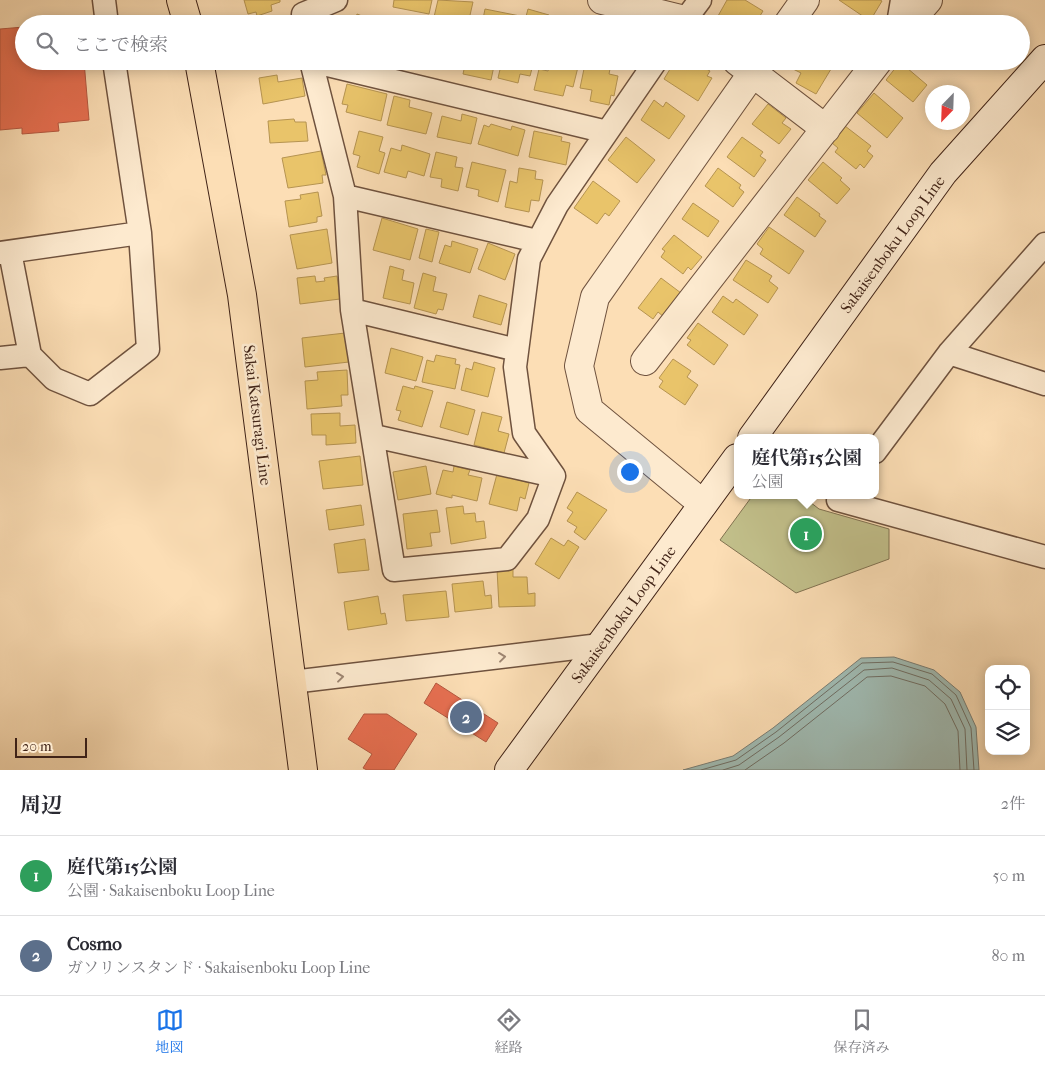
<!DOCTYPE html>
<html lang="ja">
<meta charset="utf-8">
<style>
body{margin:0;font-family:"IM FELL French Canon","Noto Serif JP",serif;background:#f7f7f7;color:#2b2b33}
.controls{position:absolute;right:15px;bottom:15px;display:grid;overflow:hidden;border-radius:10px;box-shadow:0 2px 12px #0003}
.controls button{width:45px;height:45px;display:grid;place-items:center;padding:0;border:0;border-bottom:1px solid #e1e1e2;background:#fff;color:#2b2b33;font:25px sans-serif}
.compass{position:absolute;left:925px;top:85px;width:45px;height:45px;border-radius:50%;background:#fff;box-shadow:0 2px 12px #0003;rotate:203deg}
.scale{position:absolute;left:15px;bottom:12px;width:72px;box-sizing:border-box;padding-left:5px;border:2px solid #402317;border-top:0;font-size:14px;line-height:18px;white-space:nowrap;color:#402317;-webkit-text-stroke:4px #fdeacf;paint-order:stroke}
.you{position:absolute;left:629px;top:471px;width:18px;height:18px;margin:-12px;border:4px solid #fff;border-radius:50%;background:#1a73e8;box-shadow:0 0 0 8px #1a73e833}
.badge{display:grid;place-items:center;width:32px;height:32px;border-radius:50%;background:#1a73e8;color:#fff;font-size:16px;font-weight:700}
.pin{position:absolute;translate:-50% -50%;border:2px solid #fff;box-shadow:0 1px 5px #0006}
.popup{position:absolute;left:734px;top:434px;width:145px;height:65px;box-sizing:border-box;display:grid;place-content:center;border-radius:10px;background:#fff;filter:drop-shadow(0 1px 4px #0005);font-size:16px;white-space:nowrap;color:#7c7c81}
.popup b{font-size:19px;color:#2b2b33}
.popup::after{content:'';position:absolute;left:50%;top:100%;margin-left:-10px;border:10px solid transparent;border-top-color:#fff}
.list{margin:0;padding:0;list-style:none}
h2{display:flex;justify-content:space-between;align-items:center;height:65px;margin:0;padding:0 20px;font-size:21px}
h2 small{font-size:16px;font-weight:400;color:#7c7c81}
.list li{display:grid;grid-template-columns:32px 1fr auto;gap:15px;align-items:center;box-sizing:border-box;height:80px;padding:0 20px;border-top:1px solid #e1e1e2}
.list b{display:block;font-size:19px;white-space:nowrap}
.list p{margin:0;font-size:16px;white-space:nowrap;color:#7c7c81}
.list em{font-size:16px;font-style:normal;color:#7c7c81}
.icon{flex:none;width:28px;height:28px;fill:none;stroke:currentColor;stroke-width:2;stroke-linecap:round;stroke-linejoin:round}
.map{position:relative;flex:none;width:1045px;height:770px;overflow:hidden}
.search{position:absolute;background:#fff;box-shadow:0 2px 12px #0003;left:15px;right:15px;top:15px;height:55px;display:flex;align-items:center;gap:12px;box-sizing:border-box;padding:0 18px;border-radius:28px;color:#7c7c81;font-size:19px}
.sheet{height:225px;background:#fff}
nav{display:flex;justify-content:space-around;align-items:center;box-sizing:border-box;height:70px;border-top:1px solid #e1e1e2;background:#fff;font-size:14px;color:#7c7c81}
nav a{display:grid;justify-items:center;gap:2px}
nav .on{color:#1a73e8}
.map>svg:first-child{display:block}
.green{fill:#c2c08b;stroke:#817251}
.water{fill:#a0bbb3;stroke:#7a7e75}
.homes{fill:#e9c46a;stroke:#b69451}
.shops{fill:#e76f51;stroke:#b55840}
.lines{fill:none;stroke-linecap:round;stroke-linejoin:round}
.shore{stroke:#706f65;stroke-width:1}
.minor-casing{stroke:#6f523e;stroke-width:25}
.tertiary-casing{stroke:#6f523e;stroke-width:30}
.secondary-casing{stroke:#402317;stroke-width:30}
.primary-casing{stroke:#402317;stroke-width:30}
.minor{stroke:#fdeacf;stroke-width:22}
.tertiary{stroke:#fdeacf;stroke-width:28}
.secondary{stroke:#fdeacf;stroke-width:28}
.primary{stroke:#fcdeb5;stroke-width:28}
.oneway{stroke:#9e8673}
.labels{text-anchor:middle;stroke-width:5;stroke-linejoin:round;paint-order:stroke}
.street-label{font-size:16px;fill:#402317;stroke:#fdeacf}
</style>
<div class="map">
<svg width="1045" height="770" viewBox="0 0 1045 770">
<rect width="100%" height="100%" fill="#fcdeb5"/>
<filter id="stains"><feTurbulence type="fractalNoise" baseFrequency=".004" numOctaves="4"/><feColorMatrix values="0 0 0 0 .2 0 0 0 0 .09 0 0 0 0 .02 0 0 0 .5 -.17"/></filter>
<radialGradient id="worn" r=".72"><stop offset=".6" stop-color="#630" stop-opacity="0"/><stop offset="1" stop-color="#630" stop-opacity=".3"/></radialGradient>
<path class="green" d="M753,495H801L819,509L889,529V559L796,593L720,540Z"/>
<path class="water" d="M894,657L934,670L960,692L976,727L979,770H683L733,756L773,728L861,658Z"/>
<path class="homes" d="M244,0H280V2L271,5L272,11L257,16L256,12L248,14Z
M394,0H432L429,14L393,7Z
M438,0L473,2L468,24L434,17Z
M727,0H745L763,11L755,24H721L723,19L718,16Z
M839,0H880L882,1L870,21Z
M485,9L520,16L518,24H482Z
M528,9L549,15L548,21L558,24H524Z
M357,14L377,22L376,24H354Z
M254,61H279L256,68Z
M457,61H495L491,80L463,74L465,65Z
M502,61H534L530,76L520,74L518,83L498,78Z
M551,61L578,67L573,87L566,85L563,96L534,90L539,69L548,71Z
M675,61H685L697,69L699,65L710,71L707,76L712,78L698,101L664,79Z
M798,61H817L831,69L816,94L796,83L801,73L793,69Z
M927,61H940L934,68Z
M900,62L927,85L913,102L886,80Z
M585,64L610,69L609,74L618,76L614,96L611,95L609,105L590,101L592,90L580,88Z
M277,75L278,82L302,78L305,96L263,104L259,78Z
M347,84L387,94L381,121L346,112L348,105L342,104Z
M874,93L903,118L887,138L857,113Z
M394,96L410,100L409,107L432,113L426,134L387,125Z
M654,100L663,107L666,102L685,116L669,139L641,120Z
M768,104L786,118L782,123L791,129L779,144L752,124Z
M462,114L477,118L471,144L437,137L442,116L461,121Z
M294,119L295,122H306L308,141L270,143L268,121Z
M491,124L511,130L512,126L525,130L518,156L478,144L484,125L489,127Z
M845,126L871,146L867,151L873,156L864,168L860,164L856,169L835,152L838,148L832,143Z
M359,131L383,137L379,151L385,153L379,174L357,167L360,156L353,154Z
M534,131L562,137L561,141L570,143L566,165L529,157Z
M626,137L655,160L637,183L608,160Z
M742,137L763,152L760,156L766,160L754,177L727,157Z
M402,145L430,154L424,176L408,171L406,178L384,172L391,148L401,151Z
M321,151L326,175H322L323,183L288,188L282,158Z
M436,152L457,157L455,167L463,168L458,191L441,187L442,179L430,177Z
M472,162L506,170L498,202L478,196L479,190L466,187Z
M823,162L842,178L840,180L850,189L837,204L808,180Z
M519,168L536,171L535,179L543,180L539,201L531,200L529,212L505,207L510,181L517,183Z
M718,168L741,185L739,188L744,192L733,207L705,186Z
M593,181L620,201L609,216L605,213L597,224L574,208Z
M318,192L322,216L317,217V222L289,227L285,201L301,199L300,195Z
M797,197L820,214L819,216L826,221L815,237L784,215Z
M693,203L719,221L708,237L682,219Z
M382,218L418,229L410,260L373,250Z
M769,227L804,251L789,274L760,254L763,249L757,244Z
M327,229L332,263L297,269L290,235Z
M426,229L439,232L432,262L419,258Z
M674,235L702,257L691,270L688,267L683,274L661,257L665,251L662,249Z
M452,241L478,249L470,273L439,263L445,245L451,247Z
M488,243L515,254L505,280L478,269Z
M746,260L772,276L769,281L778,288L768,303L733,280Z
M390,266L404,270L402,280L414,283L410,304L383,298Z
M423,273L436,277L433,291L447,294L443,310L438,309L436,314L414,308Z
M315,276L316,282L325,281L324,278L337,276L340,299L300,304L297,278Z
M661,278L681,293L664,317L658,312L653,319L638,308Z
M479,295L507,304L501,325L473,317Z
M723,296L733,303L736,299L758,315L744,335L712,312Z
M698,323L728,345L714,365L687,345L691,340L687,338Z
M345,333L349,362L305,367L302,338Z
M391,348L423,357L416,381L385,373Z
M436,355L456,359L455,364L460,365L455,389L422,382L427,360L434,362Z
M673,359L691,371L687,377L698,385L685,405L659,387L663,381L659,378Z
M474,362L495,368L488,397L461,390L466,368L472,370Z
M347,370L348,395H341L342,406L307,409L305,381L318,380L317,372Z
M403,386L414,389L415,386L433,391L422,427L398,420L401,411L396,410Z
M447,402L475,410L468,435L440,427Z
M482,412L502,417L498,431L509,434L504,453L474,445Z
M340,413V426L355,425L356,443L326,445V435H312L311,414Z
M360,456L363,485L323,489L319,461Z
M426,466L431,494L398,500L393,472Z
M454,466L470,470L468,475L482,478L477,501L452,495V498L436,494L443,470L453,472Z
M497,474L529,483L525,499L520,497L517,511L489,504Z
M577,492L607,510L585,540L574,532L577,527L567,521L573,512L567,508Z
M361,505L364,525L329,530L326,510Z
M463,506L464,514L475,513L476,522L484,521L486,538L451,544L446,508Z
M437,510L440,532L430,533L432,546L407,549L403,514Z
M551,538L564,546L568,540L579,547L559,579L535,564Z
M365,539L369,570L338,573L334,544Z
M497,569H513V577H527L528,594L535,593V606L499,607Z
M483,581L485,596L491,595L492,608L455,612L452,584Z
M446,591L449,617L406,621L403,595Z
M378,596L381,614L385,613L387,624L348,630L344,602Z"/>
<path class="shops" d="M24,27V61H84L89,120L58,123L59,131L22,134V128L0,130V29Z
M436,683L498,723L486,742L424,703Z
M364,714H387L417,734L394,770H367L363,768L372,754L348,739Z"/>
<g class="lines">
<path class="shore" d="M701,770L736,760L776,732L862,663L893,662L932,674L956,695L971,728L974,770
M723,770L739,765L779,737L864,670L892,668L929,680L951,699L965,729L967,770
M745,770L784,743L867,677L891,676L925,686L945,704L958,731L960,770"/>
<defs>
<path id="minor" d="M104,0L107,24
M305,24L303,14L336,0
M682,24L700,0
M898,24L902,0
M311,61L345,196L352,310L394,570L507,559L538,519L554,476L524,433L515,367L529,259L557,205L656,61
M311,61L607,132
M345,196L537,241
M10,252L30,355L54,379L90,394L148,349L140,233L114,61
M0,253L140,233
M352,310L517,350
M949,353L1045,384
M0,358L30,355
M374,436L554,476
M875,452L949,353L1045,244
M842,495L838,500L1045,557
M292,682L600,645"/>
<path id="tertiary" d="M602,0L685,20L690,24
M788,24L805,0
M907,24L928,0
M737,61L826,129
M645,361L878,61
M703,504L589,410L579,366L595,297L761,61"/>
<path id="secondary" d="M752,438L943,173L1045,59
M509,770L737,458"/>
<path id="primary" d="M181,0L188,24
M199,61L242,295L303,770"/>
</defs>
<use href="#minor" class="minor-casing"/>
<use href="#tertiary" class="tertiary-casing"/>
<use href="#secondary" class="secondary-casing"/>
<use href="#primary" class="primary-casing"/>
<use href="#minor" class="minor"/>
<use href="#tertiary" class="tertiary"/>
<use href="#secondary" class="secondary"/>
<use href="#primary" class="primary"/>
</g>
<defs><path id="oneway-chevron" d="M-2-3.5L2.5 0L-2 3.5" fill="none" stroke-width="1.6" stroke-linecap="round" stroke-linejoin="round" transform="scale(1.25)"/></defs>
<g class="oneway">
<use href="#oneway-chevron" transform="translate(502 657) rotate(-7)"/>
<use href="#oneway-chevron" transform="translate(340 677) rotate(-7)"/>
</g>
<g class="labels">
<g class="street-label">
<text transform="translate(892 244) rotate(-54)" y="6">Sakaisenboku Loop Line</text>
<text transform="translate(258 415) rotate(83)" y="6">Sakai Katsuragi Line</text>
<text transform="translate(623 614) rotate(-54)" y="6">Sakaisenboku Loop Line</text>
</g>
</g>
<rect width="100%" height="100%" filter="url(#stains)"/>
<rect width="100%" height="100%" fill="url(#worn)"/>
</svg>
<div class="controls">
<button><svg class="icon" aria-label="locate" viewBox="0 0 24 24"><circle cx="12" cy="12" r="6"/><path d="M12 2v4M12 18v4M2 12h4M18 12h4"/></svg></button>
<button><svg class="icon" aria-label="layers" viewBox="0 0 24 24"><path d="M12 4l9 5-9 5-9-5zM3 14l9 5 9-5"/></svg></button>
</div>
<svg class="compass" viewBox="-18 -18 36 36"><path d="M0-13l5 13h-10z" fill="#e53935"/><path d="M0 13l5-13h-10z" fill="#7c7c81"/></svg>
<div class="scale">20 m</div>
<div class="you"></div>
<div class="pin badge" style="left:806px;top:534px;background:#2e9e5b">1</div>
<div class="popup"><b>庭代第15公園</b>公園</div>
<div class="pin badge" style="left:466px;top:717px;background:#5c6f8a">2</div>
<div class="search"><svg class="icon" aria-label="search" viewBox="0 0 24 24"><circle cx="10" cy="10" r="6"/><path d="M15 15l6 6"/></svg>ここで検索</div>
</div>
<section class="sheet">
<h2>周辺<small>2件</small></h2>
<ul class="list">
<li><span class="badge" style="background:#2e9e5b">1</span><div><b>庭代第15公園</b><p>公園 · Sakaisenboku Loop Line</p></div><em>50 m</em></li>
<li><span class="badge" style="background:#5c6f8a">2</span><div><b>Cosmo</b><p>ガソリンスタンド · Sakaisenboku Loop Line</p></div><em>80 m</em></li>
</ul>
</section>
<nav>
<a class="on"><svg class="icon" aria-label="map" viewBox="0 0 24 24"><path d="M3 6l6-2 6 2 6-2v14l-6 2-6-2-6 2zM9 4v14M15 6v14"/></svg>地図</a>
<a><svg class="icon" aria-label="directions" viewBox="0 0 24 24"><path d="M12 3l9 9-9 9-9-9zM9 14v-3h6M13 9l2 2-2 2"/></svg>経路</a>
<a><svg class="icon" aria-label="saved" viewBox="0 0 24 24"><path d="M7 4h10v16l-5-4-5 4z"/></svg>保存済み</a>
</nav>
